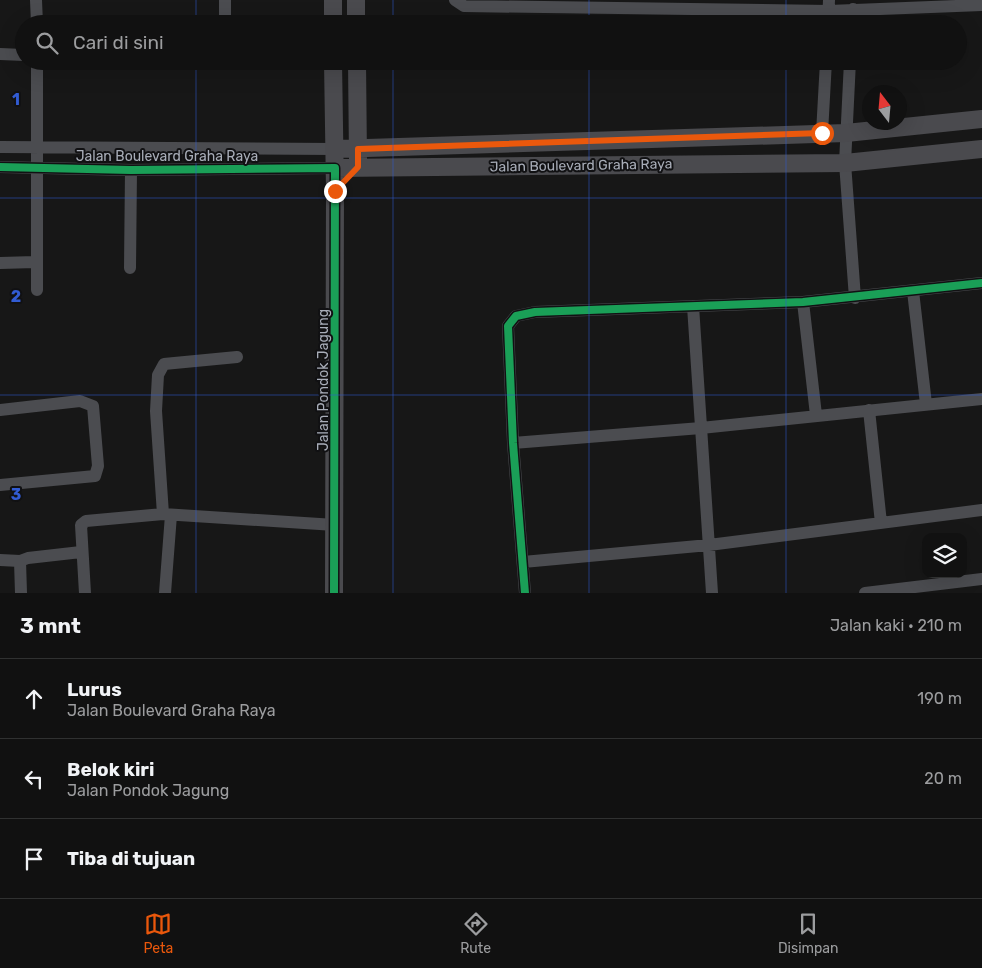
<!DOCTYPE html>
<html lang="id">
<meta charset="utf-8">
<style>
body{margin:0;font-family:Rubik,sans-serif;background:#1a1a1a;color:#f1f3f6}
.controls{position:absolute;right:15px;bottom:15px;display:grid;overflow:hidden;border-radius:10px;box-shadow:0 5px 20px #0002}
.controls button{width:45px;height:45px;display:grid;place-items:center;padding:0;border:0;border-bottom:1px solid #303131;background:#111;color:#f1f3f6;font:25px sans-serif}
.compass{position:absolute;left:862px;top:85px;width:45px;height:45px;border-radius:50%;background:#111;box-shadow:0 5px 20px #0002;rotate:344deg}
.stop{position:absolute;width:15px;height:15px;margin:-11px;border:4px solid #ea580c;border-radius:50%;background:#fff}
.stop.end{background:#ea580c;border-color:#fff;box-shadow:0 1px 5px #0008}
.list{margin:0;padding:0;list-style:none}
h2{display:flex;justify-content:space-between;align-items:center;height:65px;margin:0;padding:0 20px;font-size:21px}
h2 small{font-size:16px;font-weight:400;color:#9c9d9f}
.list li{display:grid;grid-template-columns:32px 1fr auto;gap:15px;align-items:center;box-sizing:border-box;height:80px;padding:0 20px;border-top:1px solid #303131}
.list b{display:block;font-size:19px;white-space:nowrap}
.list p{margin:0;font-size:16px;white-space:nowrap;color:#9c9d9f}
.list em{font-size:16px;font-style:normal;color:#9c9d9f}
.icon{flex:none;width:28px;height:28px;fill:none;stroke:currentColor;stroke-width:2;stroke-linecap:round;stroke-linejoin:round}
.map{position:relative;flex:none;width:982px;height:593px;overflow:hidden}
.search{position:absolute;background:#111;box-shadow:0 5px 20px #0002;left:15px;right:15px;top:15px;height:55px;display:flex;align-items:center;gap:12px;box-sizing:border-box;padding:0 18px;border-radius:28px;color:#9c9d9f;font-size:19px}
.sheet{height:305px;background:#111}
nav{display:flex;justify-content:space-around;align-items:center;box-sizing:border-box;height:70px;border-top:1px solid #303131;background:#111;font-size:14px;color:#9c9d9f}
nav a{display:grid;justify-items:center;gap:2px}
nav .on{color:#ea580c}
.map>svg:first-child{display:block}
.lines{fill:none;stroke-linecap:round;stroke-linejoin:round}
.street{stroke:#4b4c50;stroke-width:12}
.secondary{stroke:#4a4a4e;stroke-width:18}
.cycleway-casing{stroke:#111113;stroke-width:11}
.cycleway{stroke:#1a9f57;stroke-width:8}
.route{stroke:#ea580c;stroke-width:6}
.grid{fill:none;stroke:#325cd3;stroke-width:1;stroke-opacity:0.55}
.labels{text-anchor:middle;stroke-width:4;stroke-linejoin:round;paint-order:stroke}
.street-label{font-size:14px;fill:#a8adb8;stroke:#111113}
.grid-label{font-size:16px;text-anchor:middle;font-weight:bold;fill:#325cd3;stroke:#111113;stroke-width:4;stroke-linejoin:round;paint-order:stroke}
</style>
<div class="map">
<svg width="982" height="593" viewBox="0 0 982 593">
<rect width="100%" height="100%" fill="#171717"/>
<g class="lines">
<path class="street" d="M36,0L37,24
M455,0L464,6L829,11L982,5
M225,24V0
M828,24L829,0
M852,24L853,9
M0,54L24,55
M37,61V290
M850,61L845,163L855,298
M822,133L826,61
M0,147L335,149
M0,167L131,170L335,168
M0,263L35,262
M130,268L131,170
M913,291L926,404
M803,302L816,415
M693,306L712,593
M0,410L80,401L93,406L98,466L95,476L0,485
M869,410L881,523
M513,443L701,428L982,399
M163,514L156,411L158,375L164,364L237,357
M0,560L20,561
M523,562L709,545L982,510
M21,593L20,561L28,558L81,552
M85,593L81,525L86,521L163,514L335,525
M165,593L171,515
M525,593L513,443L508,326L516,316L535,312L803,302L982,283
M865,593L982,579"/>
<path class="secondary" d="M333,0V24
M356,0V24
M333,61L335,191L334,593
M357,61L358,160
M335,149L846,133L982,119
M335,168L845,163L982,149"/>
<defs>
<path id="cycleway" d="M0,167L131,170L335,168L334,593
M525,593L513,443L508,326L516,316L535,312L803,302L982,283"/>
</defs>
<use href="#cycleway" class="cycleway-casing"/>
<use href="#cycleway" class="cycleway"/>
</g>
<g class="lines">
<path class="route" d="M335,191L358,167V149L822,133"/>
</g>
<path class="grid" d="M196,0V24M393,0V24M589,0V24M786,0V24M196,61V593M393,61V593M589,61V593M786,61V593M0,198H982M0,395H982"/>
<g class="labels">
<g class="street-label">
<text x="167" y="161">Jalan Boulevard Graha Raya</text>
<text transform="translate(581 165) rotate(-1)" y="5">Jalan Boulevard Graha Raya</text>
<text transform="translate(323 380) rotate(-90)" y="5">Jalan Pondok Jagung</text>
</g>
</g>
<g class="grid-label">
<text x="16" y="105">1</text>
<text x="16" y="302">2</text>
<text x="16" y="500">3</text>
</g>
</svg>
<div class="controls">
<button><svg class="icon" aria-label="layers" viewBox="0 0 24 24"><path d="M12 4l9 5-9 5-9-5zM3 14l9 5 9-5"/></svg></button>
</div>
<svg class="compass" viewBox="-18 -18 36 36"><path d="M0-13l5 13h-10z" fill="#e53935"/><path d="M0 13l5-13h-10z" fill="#9c9d9f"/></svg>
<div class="stop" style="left:822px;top:133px"></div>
<div class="stop end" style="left:335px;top:191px"></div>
<div class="search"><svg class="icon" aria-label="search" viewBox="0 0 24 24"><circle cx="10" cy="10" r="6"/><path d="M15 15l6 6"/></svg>Cari di sini</div>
</div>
<section class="sheet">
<h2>3 mnt<small>Jalan kaki · 210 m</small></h2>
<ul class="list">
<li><svg class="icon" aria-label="ahead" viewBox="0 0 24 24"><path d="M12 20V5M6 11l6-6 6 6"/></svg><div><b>Lurus</b><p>Jalan Boulevard Graha Raya</p></div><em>190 m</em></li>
<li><svg class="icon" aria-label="left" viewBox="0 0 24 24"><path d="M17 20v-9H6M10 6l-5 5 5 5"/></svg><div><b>Belok kiri</b><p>Jalan Pondok Jagung</p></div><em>20 m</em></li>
<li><svg class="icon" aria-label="arrive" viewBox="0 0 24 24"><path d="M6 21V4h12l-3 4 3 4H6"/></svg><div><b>Tiba di tujuan</b></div></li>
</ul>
</section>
<nav>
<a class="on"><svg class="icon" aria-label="map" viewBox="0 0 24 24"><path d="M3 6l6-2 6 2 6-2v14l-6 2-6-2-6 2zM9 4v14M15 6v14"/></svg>Peta</a>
<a><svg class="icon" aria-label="directions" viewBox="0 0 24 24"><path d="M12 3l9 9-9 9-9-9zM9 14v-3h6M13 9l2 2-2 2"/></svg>Rute</a>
<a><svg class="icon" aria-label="saved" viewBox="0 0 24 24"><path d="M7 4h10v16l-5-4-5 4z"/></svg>Disimpan</a>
</nav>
